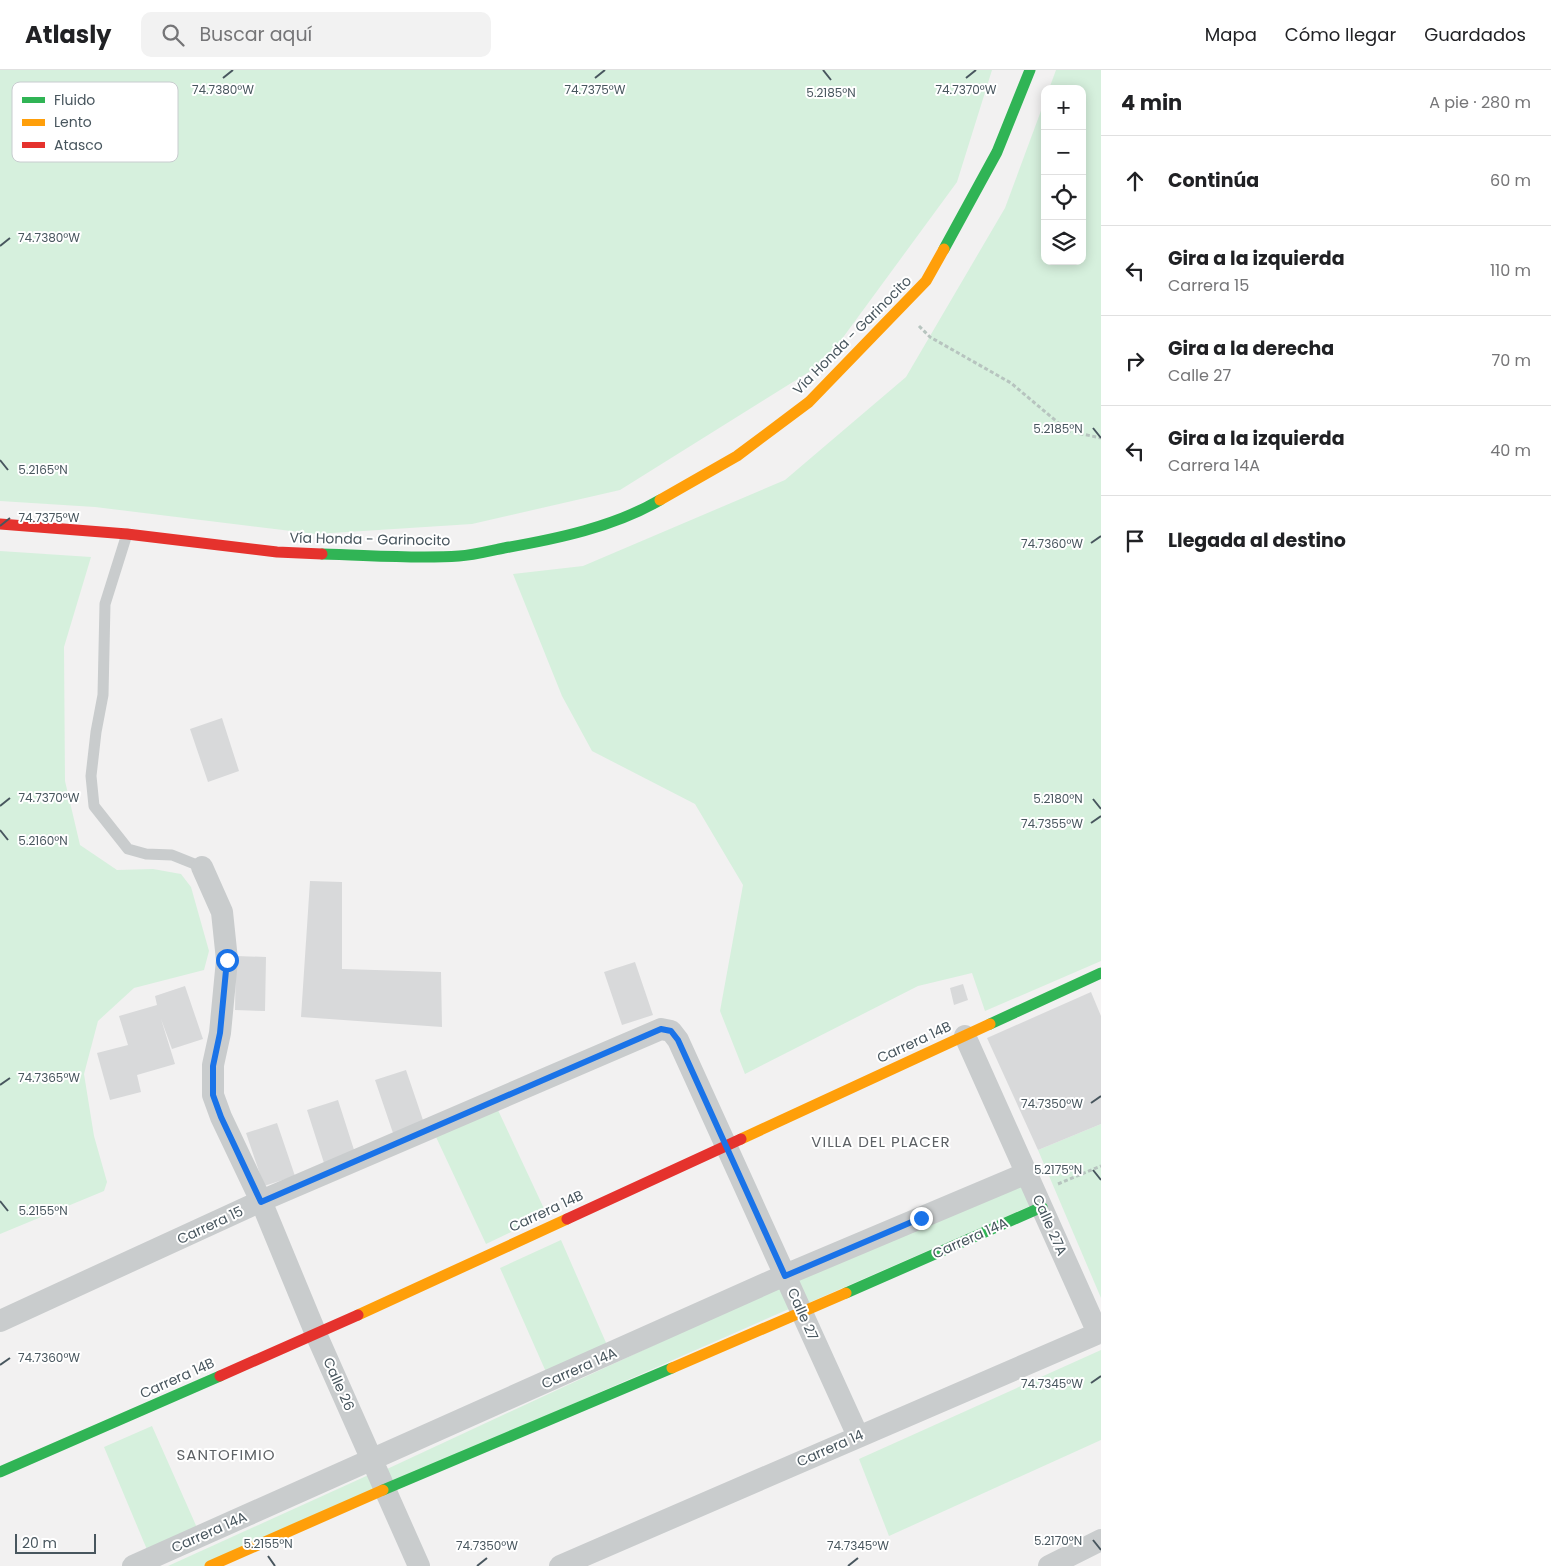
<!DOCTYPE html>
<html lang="es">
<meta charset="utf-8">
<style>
body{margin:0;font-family:Poppins,sans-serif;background:#f2f2f2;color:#202124}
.controls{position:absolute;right:15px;top:15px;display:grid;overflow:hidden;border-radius:10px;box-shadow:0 2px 12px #0003}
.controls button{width:45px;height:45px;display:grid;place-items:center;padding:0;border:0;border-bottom:1px solid #e0e0e0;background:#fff;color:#202124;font:25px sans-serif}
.scale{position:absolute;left:15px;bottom:12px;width:81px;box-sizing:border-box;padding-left:5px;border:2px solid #48565e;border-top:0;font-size:14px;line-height:18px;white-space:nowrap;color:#48565e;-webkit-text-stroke:4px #fff;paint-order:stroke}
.stop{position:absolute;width:15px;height:15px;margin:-11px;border:4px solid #1a73e8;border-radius:50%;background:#fff}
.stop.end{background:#1a73e8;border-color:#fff;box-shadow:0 1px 5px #0008}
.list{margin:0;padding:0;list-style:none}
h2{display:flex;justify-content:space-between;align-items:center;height:65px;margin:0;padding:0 20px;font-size:21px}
h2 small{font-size:16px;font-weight:400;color:#757577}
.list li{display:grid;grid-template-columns:32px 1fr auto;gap:15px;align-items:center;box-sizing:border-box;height:90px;padding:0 20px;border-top:1px solid #e0e0e0}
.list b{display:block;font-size:19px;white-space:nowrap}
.list p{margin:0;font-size:16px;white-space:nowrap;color:#757577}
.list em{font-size:16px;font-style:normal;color:#757577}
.icon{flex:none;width:28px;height:28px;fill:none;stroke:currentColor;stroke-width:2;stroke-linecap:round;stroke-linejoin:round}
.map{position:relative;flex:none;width:1101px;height:1496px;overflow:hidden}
header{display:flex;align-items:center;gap:30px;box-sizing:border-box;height:70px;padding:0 25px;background:#fff;border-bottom:1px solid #e0e0e0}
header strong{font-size:24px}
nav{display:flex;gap:28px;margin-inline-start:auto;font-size:18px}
.search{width:350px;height:45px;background:#f2f2f2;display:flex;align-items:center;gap:12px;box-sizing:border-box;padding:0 18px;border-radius:10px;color:#757577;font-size:19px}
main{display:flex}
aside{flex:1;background:#fff}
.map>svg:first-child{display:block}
.green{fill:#d6f0dd}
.building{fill:#d8d9da}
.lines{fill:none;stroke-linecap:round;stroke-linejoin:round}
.path{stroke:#b7c4bf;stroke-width:3;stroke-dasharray:4 2.5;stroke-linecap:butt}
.lane{stroke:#c9cccd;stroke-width:11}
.street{stroke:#c9cccd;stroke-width:22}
.fast{stroke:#30b455;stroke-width:11}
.slow{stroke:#ff9f0a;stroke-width:11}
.jam{stroke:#e5322d;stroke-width:11}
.route{stroke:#1a73e8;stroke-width:6}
.ticks{fill:none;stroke:#48565e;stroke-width:2}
.labels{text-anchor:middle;stroke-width:4;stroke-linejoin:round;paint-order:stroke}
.street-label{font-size:14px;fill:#48565e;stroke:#fff}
.neighbourhood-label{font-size:15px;letter-spacing:1px;fill:#5d6165;stroke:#fff}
.key{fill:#fff;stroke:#c8cccf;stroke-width:1}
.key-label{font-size:14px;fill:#48565e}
.ticks-label{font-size:12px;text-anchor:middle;fill:#48565e;stroke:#fff;stroke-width:4;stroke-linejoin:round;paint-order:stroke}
</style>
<header>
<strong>Atlasly</strong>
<div class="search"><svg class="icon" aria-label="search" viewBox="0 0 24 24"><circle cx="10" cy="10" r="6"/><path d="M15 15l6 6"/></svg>Buscar aquí</div>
<nav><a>Mapa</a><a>Cómo llegar</a><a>Guardados</a></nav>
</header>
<main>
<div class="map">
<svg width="1101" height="1496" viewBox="0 0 1101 1496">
<rect width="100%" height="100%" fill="#f2f1f1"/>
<path class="green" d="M0,0H992L957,112L825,292L620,420L472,454L316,464L95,437L0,431Z
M1056,0H1101V891L985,941L972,903L918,916L745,1004L720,941L743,815L695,734L592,681L562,626L513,504L583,496L785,410L906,307L1005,138L1045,30V191H1082V19H1049Z
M0,481L91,487L64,577L65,711L80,775L117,800L153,799L181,804L191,817L209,881L204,900L134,918L98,951L84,1004L94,1066L107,1112L104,1121L0,1164Z
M497,1038L547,1145L486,1174L436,1067Z
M1101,1054V1228L1038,1080Z
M1022,1113L1032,1135L806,1234L794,1208Z
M561,1170L607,1275L546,1302L500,1198Z
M781,1216L789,1239L391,1414L387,1399Z
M1101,1280V1370L889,1466L859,1389Z
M152,1356L198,1460L148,1482L104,1377Z
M373,1403L381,1421L215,1496H168Z"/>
<path class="building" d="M222,648L239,701L208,712L190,659Z
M310,811L342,812V899L441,902L442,957L301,947Z
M236,886L266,887L265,941L235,940Z
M635,892L653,945L622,955L604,902Z
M963,914L968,930L954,935L950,918Z
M185,916L203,969L172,979L161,949L175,994L137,1005L141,1022L110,1030L97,983L128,975L119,946L157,935L155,926Z
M1091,922L1101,946V1054L1038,1080L987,968Z
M406,1000L424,1053L393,1063L375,1010Z
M338,1030L355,1083L324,1093L307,1040Z
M277,1053L295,1106L264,1116L246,1063Z"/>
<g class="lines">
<path class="path" d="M919,256L930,267L1011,313L1068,361L1101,368
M1058,1114L1101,1096"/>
<path class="lane" d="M127,464L105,534L103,625L96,662L91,706L94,736L128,779L146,784L172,785L202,797"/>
<path class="street" d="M202,797L222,842L227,890L220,963L213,995V1025L221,1047L261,1131L316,1264L419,1496
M965,966L1098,1263
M0,1251L261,1131L661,959L671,961L678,970L858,1366
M133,1496L785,1205L1027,1103
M560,1496L1101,1262
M1049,1496L1101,1470"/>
<path class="fast" d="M944,179L997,82L1030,0
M322,484C368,485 413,489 459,486C474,485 489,481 504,478C556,469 614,457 660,430
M990,954L1101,903
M846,1223L1042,1137
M0,1402L220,1306
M383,1420L672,1298"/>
<path class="slow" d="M660,430L737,386L809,332L926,211L944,179
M741,1069L990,954
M358,1245L567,1149
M672,1298L846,1223
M210,1496L383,1420"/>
<path class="jam" d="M0,454L127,464L277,482L322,484
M567,1149L741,1069
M220,1306L358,1245"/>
</g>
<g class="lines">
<path class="route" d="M227,890L220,963L213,996V1025L221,1047L261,1132L661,959L671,961L678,970L785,1206L921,1148"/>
</g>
<path class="ticks" d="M823,0L831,10M223,8L233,0M595,8L605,0M966,8L976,0M0,176L10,168M1093,358L1101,368M0,390L8,400M0,456L10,448M1091,473L1101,466M1093,729L1101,739M0,736L10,728M1091,753L1101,746M0,760L8,770M0,1015L10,1008M1091,1033L1101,1026M1093,1100L1101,1110M0,1131L8,1141M0,1295L10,1288M1091,1313L1101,1306M1093,1470L1101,1480M268,1486L275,1496M477,1496L487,1488M848,1496L858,1488"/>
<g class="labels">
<g class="street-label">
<text transform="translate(852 265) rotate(-45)" y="5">Vía Honda - Garinocito</text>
<text transform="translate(370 469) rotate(1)" y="5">Vía Honda - Garinocito</text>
<text transform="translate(914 972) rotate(-25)" y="5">Carrera 14B</text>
<text transform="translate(546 1141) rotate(-25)" y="5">Carrera 14B</text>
<text transform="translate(210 1155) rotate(-25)" y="5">Carrera 15</text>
<text transform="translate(1050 1155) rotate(66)" y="5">Calle 27A</text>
<text transform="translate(970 1168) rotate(-24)" y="5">Carrera 14A</text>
<text transform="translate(803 1244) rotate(66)" y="5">Calle 27</text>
<text transform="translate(579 1298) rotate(-24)" y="5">Carrera 14A</text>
<text transform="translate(177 1308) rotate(-24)" y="5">Carrera 14B</text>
<text transform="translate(339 1314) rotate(66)" y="5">Calle 26</text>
<text transform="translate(830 1378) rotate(-24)" y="5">Carrera 14</text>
<text transform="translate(209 1462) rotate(-24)" y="5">Carrera 14A</text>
</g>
<g class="neighbourhood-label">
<text x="881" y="1077">VILLA DEL PLACER</text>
<text x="226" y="1390">SANTOFIMIO</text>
</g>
</g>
<rect x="12" y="12" width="166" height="80" rx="8" class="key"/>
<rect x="22" y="27" width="23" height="6" fill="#30b455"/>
<rect x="22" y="49" width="23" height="7" fill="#ff9f0a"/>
<rect x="22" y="72" width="23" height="6" fill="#e5322d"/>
<g class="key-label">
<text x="54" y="35">Fluido</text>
<text x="54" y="57">Lento</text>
<text x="54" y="80">Atasco</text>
</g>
<g class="ticks-label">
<text x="223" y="24">74.7380°W</text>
<text x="595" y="24">74.7375°W</text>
<text x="966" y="24">74.7370°W</text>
<text x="831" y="27">5.2185°N</text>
<text x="49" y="172">74.7380°W</text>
<text x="1058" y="363">5.2185°N</text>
<text x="43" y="404">5.2165°N</text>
<text x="49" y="452">74.7375°W</text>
<text x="1052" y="478">74.7360°W</text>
<text x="49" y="732">74.7370°W</text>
<text x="1058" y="733">5.2180°N</text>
<text x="1052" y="758">74.7355°W</text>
<text x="43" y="775">5.2160°N</text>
<text x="49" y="1012">74.7365°W</text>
<text x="1052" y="1038">74.7350°W</text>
<text x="1058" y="1104">5.2175°N</text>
<text x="43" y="1145">5.2155°N</text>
<text x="49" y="1292">74.7360°W</text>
<text x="1052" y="1318">74.7345°W</text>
<text x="1058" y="1475">5.2170°N</text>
<text x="268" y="1478">5.2155°N</text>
<text x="487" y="1480">74.7350°W</text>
<text x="858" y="1480">74.7345°W</text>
</g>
</svg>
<div class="controls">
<button>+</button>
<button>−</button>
<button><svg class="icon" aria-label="locate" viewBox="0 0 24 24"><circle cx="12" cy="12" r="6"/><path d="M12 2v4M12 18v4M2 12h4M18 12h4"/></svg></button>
<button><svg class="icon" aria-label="layers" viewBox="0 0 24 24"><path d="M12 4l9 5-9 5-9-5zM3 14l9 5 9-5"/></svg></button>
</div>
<div class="scale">20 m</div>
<div class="stop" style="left:227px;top:890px"></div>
<div class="stop end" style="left:921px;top:1148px"></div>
</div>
<aside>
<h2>4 min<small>A pie · 280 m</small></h2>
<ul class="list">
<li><svg class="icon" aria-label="ahead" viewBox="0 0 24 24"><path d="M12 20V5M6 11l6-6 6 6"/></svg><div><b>Continúa</b></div><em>60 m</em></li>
<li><svg class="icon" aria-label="left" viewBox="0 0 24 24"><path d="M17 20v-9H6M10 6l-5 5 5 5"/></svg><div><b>Gira a la izquierda</b><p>Carrera 15</p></div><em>110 m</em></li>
<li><svg class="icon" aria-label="right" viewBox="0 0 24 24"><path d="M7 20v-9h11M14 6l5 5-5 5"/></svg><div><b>Gira a la derecha</b><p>Calle 27</p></div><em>70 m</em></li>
<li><svg class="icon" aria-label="left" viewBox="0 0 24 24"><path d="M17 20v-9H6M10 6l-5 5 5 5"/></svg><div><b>Gira a la izquierda</b><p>Carrera 14A</p></div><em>40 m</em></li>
<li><svg class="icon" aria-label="arrive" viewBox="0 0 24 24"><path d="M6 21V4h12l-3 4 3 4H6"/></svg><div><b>Llegada al destino</b></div></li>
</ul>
</aside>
</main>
